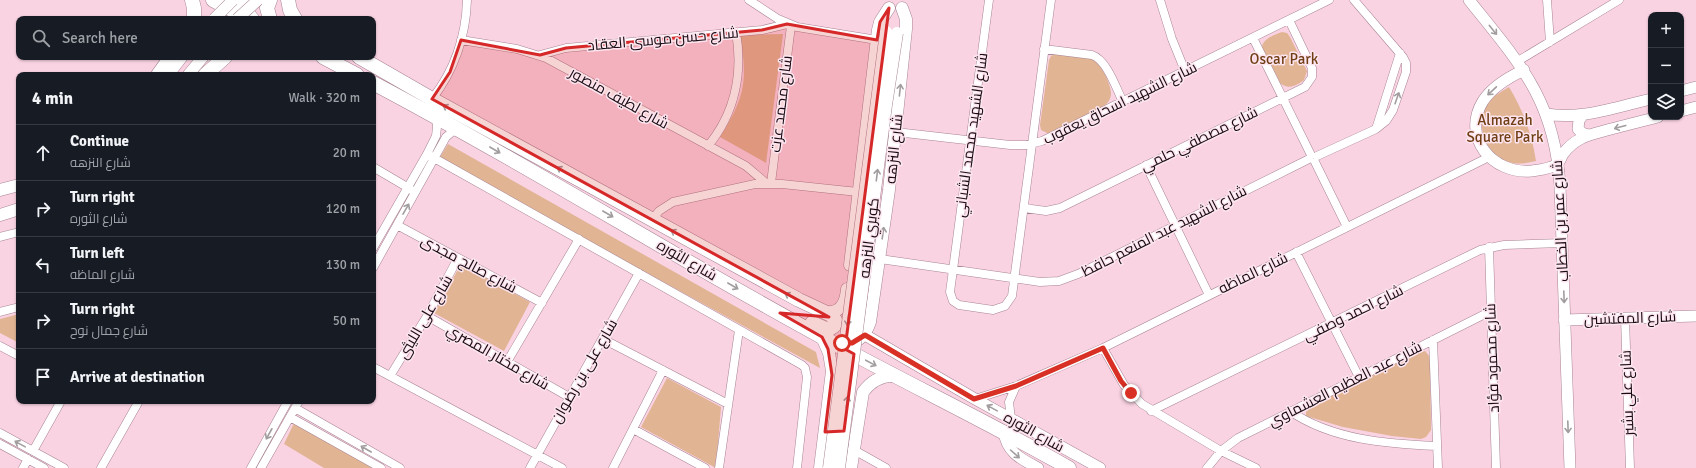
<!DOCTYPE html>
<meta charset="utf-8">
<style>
body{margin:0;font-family:Signika,Cairo,sans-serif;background:#20242c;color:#f1f3f6}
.controls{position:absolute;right:12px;top:12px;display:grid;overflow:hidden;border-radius:8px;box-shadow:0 1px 3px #0004}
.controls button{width:36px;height:36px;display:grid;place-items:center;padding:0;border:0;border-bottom:1px solid #363941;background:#171b24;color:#f1f3f6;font:20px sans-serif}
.stop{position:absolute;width:12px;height:12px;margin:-9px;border:3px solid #d93025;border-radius:50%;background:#fff}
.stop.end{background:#d93025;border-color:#fff;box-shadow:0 1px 4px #0008}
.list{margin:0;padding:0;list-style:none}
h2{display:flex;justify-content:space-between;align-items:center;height:52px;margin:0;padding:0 16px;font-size:17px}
h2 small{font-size:13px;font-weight:400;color:#9ea1a6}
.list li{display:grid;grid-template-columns:26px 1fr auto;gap:12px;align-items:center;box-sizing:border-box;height:56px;padding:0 16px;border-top:1px solid #363941}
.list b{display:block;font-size:15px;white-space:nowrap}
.list p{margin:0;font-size:13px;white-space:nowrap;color:#9ea1a6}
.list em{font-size:13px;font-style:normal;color:#9ea1a6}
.icon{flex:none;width:22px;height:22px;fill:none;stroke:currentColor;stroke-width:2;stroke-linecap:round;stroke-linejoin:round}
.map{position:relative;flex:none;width:1696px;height:468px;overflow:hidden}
.search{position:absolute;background:#171b24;box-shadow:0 1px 3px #0004;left:16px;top:16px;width:360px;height:44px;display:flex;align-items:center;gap:10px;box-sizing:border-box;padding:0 14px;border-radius:8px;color:#9ea1a6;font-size:15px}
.panel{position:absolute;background:#171b24;box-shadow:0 1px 3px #0004;left:16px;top:72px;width:360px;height:332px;border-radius:8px}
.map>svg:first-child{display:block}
.green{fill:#e1b494}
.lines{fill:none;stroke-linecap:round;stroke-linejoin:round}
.street-casing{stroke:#a88494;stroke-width:9}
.secondary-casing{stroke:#a88494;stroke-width:12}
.primary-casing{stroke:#a88494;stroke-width:13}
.highway-casing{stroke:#a88494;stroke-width:15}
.street{stroke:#fff;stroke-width:8}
.secondary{stroke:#fff;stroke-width:11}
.primary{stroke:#fff;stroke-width:12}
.highway{stroke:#fff;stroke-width:14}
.secondary-bridge-casing{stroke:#a88494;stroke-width:12;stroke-linecap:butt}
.primary-bridge-casing{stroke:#a88494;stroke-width:13;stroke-linecap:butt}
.secondary-bridge{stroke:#fff;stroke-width:11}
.primary-bridge{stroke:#fff;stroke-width:12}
.oneway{stroke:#a29d9f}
.route{stroke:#d93025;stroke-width:5}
.marked{fill:#d62828;fill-opacity:0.2;stroke:#d62828;stroke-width:3;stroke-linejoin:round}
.labels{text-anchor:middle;stroke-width:3;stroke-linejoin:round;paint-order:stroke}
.street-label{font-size:15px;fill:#170a10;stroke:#fde5ef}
.park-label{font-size:15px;fill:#6f3e15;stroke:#fde5ef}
</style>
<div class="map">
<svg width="1696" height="468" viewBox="0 0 1696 468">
<rect width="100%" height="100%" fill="#fad3e3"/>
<path class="green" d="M1282,32L1287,33L1290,37L1307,71L1304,80C1296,86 1288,90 1280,83L1262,48C1262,39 1274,35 1282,32Z
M783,34L766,163L720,137C745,97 748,81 740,35Z
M1055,54C1067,56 1081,55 1092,59C1101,62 1111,85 1111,93C1111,99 1108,103 1104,106L1049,134L1041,130L1040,125L1049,60L1051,56Z
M1509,87C1523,110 1532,134 1536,161C1526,163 1518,165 1509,162C1483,154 1473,120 1491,99C1496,94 1503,91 1509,87Z
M448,144L816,352L820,368L439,159Z
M461,264L530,302L504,351L434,313Z
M19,314V343L0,333V319Z
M1425,351L1430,357L1431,430L1426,437L1421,439L1392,436L1343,427L1306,416V412L1310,406L1420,352Z
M667,378L721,407L716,468L641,427Z
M294,423L374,468H324L284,444Z"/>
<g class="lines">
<defs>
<path id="street" d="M749,0L778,19L797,27L877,40
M989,0L950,292L953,301L959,305L993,310L1005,306L1012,296L1051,0
M1160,0L1172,39L1185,71
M1547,0L1550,42
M1253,38L1311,155
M461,40L517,49L546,58L746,166L766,183
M1044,49L1092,55C1107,60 1116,88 1123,102
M540,55L566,48L762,30L787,24
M1518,61L1619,0
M432,99C454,71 466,36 467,0
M1376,129L1400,53
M896,132L1010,145H1026L1042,141L1329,0
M708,146C735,113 743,73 736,32
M427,154L802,365L805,368L807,377L797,468
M1317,156L1376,129L1386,121L1393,110L1406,72V63L1403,57L1354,0
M1315,162L1347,227
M1146,165L1209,295
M373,167L412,190
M771,183L791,26
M1024,208L1046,211L1060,208L1305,87L1312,77V68L1289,20
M652,220L659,211L673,202L755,184H782L858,192
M397,225L542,303
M0,237L19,232
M1489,247L1496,468
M373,248L427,154L436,136L437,127L436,116
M1296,252L1359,377
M880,259L1040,282L1059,281L1078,274L1309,159
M373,268L446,137L452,132L461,130
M0,312L19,307
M427,316L569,397
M1625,318L1630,468
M603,339L728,404
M1433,340L1438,468
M0,346L19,356
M1103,348L1124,385L1142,404L1221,451L1256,468
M507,362L579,239
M373,367L562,468
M390,376L427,316L458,258
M975,399L1016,386L1103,348L1489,157
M295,408L400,468
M1151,411L1480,250L1504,245L1562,243
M1290,411C1332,440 1388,444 1437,446
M290,417L381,468
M1011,419L1009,402L1016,386
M633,429L705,468
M0,433L64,468
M0,444L44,468
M854,450L886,468
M33,451L61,401
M23,468L28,459
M101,468L139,401
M251,468L288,401
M261,468L299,401
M530,468L639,273
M613,468L663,370
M719,468L739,330
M1207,468L1221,451L1238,438L1491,311"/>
<path id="secondary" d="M1469,0C1520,64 1555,100 1560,186L1570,468
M1524,70C1509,77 1492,87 1483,101C1461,137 1492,174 1531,171C1539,170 1551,169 1557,164C1560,162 1561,157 1563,154C1568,147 1574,142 1582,138C1591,134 1601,132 1611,129C1626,125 1642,121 1658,117
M168,75L182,57
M188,75L203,57
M1681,91L1696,87
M1681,111L1696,107
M1546,114C1582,120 1616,107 1651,99
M1583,115L1579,120L1578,129L1582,133L1588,135
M1564,320L1696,316
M865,335L975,399L1100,468
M1004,431C1006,452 1021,459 1038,468"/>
<path id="primary" d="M0,190L19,185
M0,215L19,209
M850,265L878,30L880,22L889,8
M825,312C841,314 846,302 847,289
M847,343C861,342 866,333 870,322L889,190L906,29V19L902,8
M820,468L832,371L829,353L822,337
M851,468L863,392C871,381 881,375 895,376"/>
<path id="highway" d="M192,0L194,8V19
M213,0L249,19
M242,0L246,11L252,19
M270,0L267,8L270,19
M288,0L290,10L295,19
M323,57L357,75
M359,57L432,99L799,300L831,315L835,320L834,326L828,330L812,323
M158,75L171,57
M205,75L225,57
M373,83C525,163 671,255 822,337C904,382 988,422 1069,468"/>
</defs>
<use href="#street" class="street-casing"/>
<use href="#secondary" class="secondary-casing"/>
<use href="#primary" class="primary-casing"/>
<use href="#highway" class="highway-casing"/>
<use href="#street" class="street"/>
<use href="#secondary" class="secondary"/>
<use href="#primary" class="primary"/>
<use href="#highway" class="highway"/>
<defs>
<path id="secondary-bridge" d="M214,19L233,0
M237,19L258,0"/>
<path id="primary-bridge" d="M829,468L886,32
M839,468L886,105L897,33"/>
</defs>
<use href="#secondary-bridge" class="secondary-bridge-casing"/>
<use href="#primary-bridge" class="primary-bridge-casing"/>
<use href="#secondary-bridge" class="secondary-bridge"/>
<use href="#primary-bridge" class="primary-bridge"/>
</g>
<defs><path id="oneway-shaft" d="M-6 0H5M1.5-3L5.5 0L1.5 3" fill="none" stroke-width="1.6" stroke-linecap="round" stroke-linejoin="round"/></defs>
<g class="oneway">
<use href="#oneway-shaft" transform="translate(1493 30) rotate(51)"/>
<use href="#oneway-shaft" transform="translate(900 90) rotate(-84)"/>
<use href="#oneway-shaft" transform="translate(1492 91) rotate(137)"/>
<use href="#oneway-shaft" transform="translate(1397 98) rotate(-71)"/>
<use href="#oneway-shaft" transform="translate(448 108) rotate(-151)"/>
<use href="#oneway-shaft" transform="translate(1620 127) rotate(165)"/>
<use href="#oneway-shaft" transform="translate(495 150) rotate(30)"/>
<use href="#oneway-shaft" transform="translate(562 170) rotate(-151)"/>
<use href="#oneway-shaft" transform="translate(877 175) rotate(-83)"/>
<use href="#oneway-shaft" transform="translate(406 209) rotate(-60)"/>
<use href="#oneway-shaft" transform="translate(608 214) rotate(30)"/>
<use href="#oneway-shaft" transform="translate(676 233) rotate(-151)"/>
<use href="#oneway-shaft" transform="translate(883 233) rotate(-82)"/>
<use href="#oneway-shaft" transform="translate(733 286) rotate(30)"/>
<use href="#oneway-shaft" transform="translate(790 296) rotate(-151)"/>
<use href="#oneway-shaft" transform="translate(1564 297) rotate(88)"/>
<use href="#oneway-shaft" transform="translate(848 320) rotate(97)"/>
<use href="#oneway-shaft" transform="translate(871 363) rotate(28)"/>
<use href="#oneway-shaft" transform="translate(847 402) rotate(-83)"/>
<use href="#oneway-shaft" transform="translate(992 408) rotate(-151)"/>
<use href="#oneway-shaft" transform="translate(1568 427) rotate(88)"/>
<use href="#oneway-shaft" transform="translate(269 434) rotate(119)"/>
<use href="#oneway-shaft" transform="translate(20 444) rotate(-151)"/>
<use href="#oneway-shaft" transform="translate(366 449) rotate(-150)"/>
<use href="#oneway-shaft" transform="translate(1015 454) rotate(42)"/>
</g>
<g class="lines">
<path class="route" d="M842,343H852L865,335L974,399L1016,386L1103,348L1121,381L1131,393"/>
</g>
<path class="marked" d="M889,8L845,349L854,354L844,431L825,432L832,375L828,349L822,337L780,313L829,317L432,99L450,72L461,40L540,55L566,48L762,30L787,24L877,40L880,22Z"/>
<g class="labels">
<g class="street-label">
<text transform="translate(663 39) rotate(-5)" y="5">شارع حسن موسى العقاد</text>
<text transform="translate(619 98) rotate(29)" y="5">شارع لطيف منصور</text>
<text transform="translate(1120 103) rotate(-26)" y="5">شارع الشهيد اسحاق يعقوب</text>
<text transform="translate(781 104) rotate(-83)" y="5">شارع محمد عزت</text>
<text transform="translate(971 135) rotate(-82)" y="5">شارع الشهيد محمد الشباني</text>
<text transform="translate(1199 139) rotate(-26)" y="5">شارع مصطفي حلمي</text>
<text transform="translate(894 149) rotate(-84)" y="5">شارع النزهه</text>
<text transform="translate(1560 221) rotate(-93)" y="5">شارع عمر بن الخطاب</text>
<text transform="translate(1164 231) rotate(-27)" y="5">شارع الشهيد عبد المنعم حافظ</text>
<text transform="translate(869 238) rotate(-83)" y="5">كوبري النزهه</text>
<text transform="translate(687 260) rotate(30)" y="5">شارع الثوره</text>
<text transform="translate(469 264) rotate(28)" y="5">شارع صالح مجدى</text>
<text transform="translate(1253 273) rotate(-26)" y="5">شارع الماظه</text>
<text transform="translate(1353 313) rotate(-26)" y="5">شارع احمد وصفي</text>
<text transform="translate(425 317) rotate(-60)" y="5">شارع على الليثى</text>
<text transform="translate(1630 318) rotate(-2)" y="5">شارع المفتشين</text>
<text transform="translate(498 357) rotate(30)" y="5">شارع مختار المصري</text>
<text transform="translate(1492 358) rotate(-92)" y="5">شارع محمود فؤاد</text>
<text transform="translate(584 371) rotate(-60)" y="5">شارع على بن رضوان</text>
<text transform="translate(1345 384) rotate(-27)" y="5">شارع عبد العظيم العشماوي</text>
<text transform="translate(1627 393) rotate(-92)" y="5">شارع علي بشير</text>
<text transform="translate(1034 432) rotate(29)" y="5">شارع الثوره</text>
</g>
<g class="park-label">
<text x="1284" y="64">Oscar Park</text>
<text x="1505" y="125">Almazah<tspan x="1505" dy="17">Square Park</tspan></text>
</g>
</g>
</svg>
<div class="controls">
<button>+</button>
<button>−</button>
<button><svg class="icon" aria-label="layers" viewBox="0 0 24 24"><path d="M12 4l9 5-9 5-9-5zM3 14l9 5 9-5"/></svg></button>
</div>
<div class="stop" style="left:842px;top:343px"></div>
<div class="stop end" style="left:1131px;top:393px"></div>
<div class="search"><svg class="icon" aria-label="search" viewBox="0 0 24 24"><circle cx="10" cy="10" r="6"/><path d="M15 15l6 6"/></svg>Search here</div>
<section class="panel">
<h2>4 min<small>Walk · 320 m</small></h2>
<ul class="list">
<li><svg class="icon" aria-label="ahead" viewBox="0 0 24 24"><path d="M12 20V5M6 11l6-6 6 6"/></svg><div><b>Continue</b><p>شارع النزهه</p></div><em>20 m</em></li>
<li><svg class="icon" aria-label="right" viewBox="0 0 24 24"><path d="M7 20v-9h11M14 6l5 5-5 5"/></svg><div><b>Turn right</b><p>شارع الثوره</p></div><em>120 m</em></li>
<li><svg class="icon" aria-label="left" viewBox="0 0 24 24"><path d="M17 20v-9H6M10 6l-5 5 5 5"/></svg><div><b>Turn left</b><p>شارع الماظه</p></div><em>130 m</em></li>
<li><svg class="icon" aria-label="right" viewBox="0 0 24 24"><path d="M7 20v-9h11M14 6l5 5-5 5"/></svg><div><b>Turn right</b><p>شارع جمال نوح</p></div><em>50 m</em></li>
<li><svg class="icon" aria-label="arrive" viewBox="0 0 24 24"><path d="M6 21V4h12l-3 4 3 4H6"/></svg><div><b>Arrive at destination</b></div></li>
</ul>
</section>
</div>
